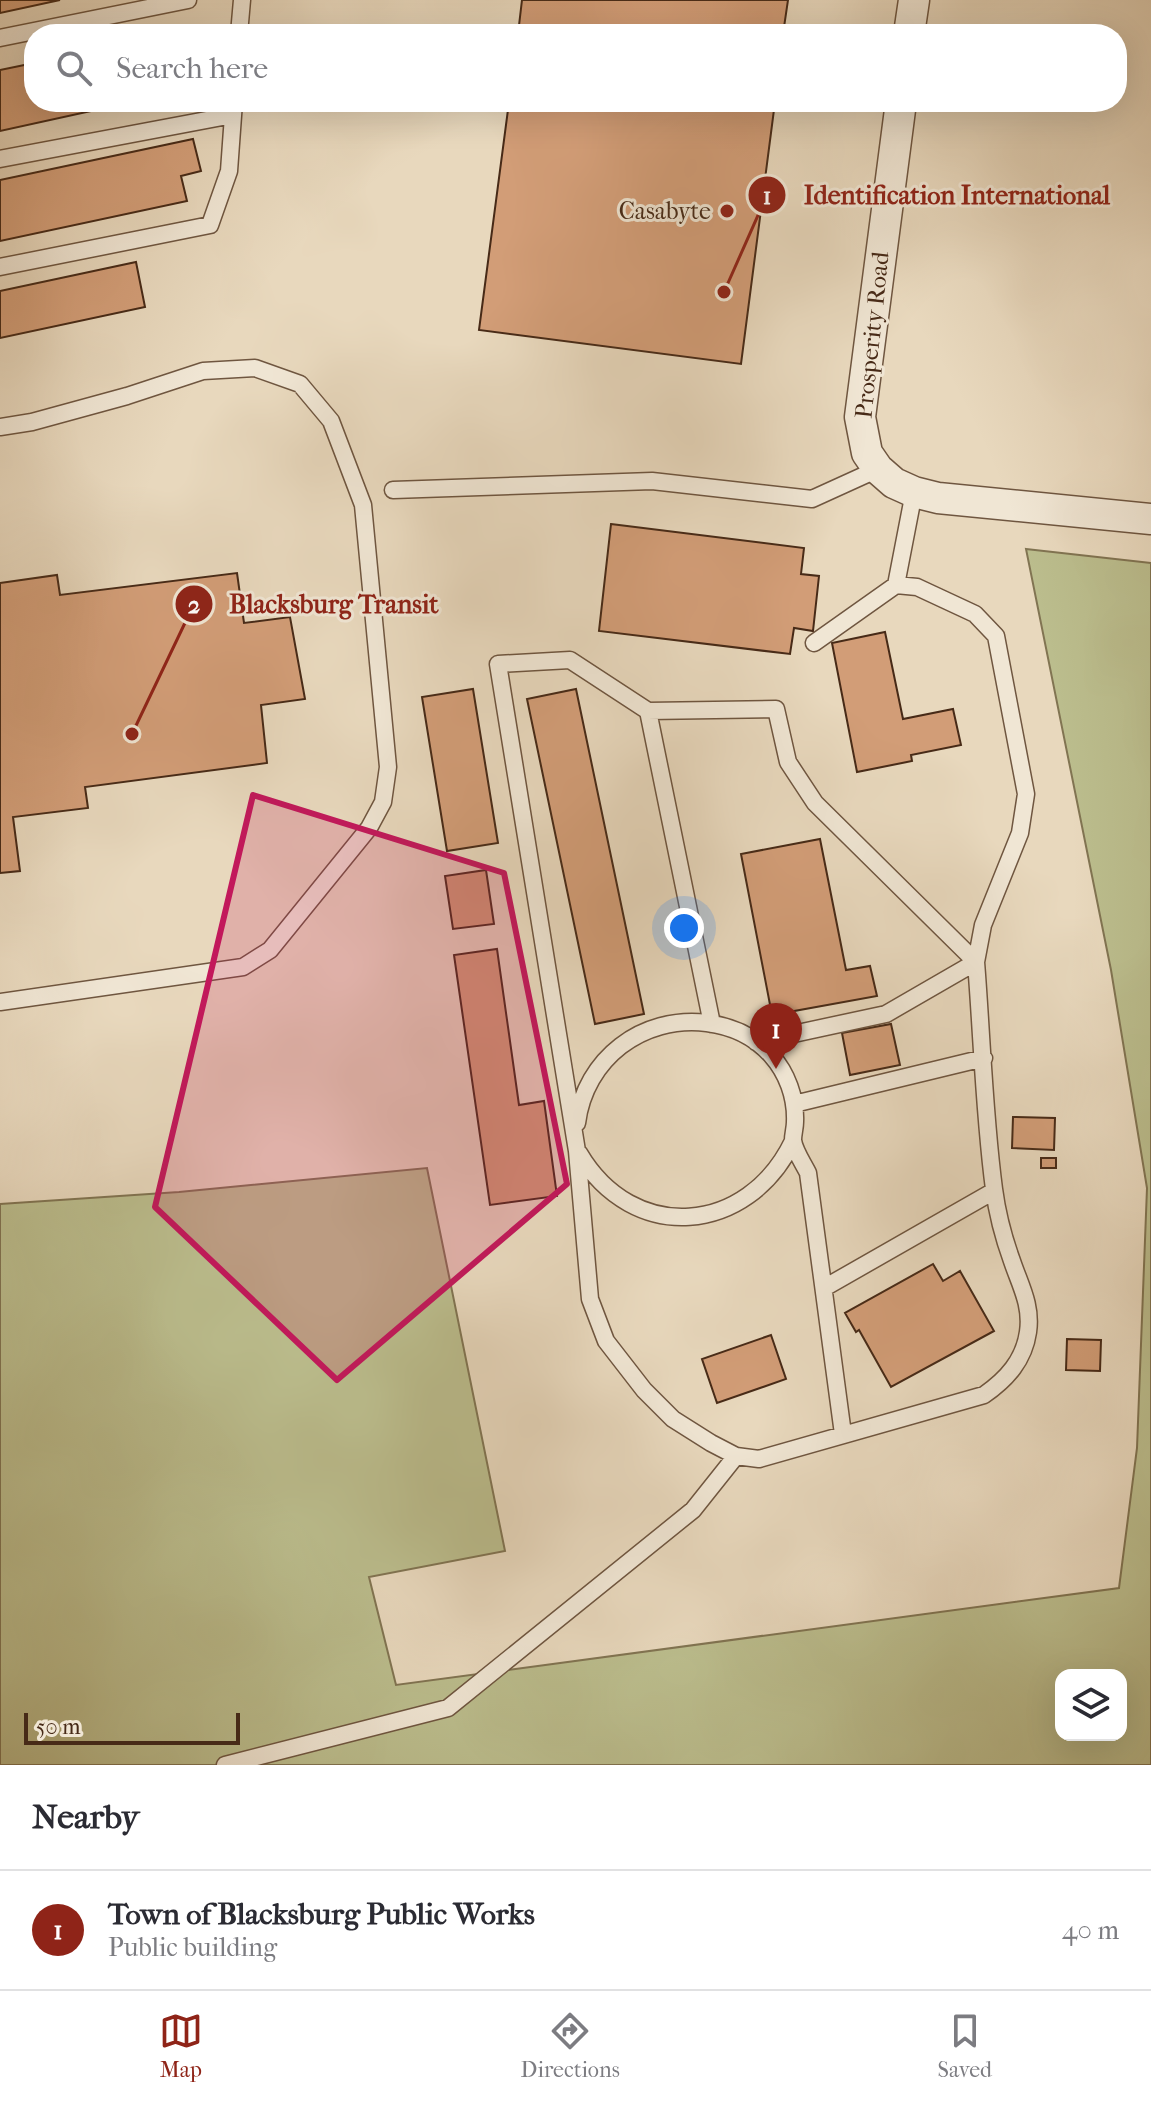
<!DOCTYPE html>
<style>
body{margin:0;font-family:"IM FELL French Canon",serif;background:#f7f7f7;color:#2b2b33}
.controls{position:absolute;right:24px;bottom:24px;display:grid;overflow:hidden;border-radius:16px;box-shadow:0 8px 32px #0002}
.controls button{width:72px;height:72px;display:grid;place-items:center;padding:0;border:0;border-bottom:2px solid #e1e1e2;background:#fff;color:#2b2b33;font:40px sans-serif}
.scale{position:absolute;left:24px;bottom:20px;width:216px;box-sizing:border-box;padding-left:8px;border:4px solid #472a17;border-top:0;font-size:22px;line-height:28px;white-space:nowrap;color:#472a17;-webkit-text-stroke:6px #f0e6d4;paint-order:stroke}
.you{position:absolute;left:684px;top:928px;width:28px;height:28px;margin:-20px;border:6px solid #fff;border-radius:50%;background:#1a73e8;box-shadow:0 0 0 12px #1a73e833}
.badge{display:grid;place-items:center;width:52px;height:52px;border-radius:50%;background:#8f2418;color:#fff;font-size:26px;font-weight:700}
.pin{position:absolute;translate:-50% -66px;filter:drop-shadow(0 2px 4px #0008)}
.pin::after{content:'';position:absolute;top:42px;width:28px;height:24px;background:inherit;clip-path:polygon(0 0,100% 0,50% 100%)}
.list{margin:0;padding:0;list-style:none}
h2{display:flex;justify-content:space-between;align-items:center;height:104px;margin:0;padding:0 32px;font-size:34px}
h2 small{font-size:26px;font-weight:400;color:#7c7c81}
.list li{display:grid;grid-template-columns:52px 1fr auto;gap:24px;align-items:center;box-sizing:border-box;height:120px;padding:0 32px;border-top:2px solid #e1e1e2}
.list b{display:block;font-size:30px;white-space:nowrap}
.list p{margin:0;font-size:26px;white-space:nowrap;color:#7c7c81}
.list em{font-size:26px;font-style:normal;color:#7c7c81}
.icon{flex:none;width:44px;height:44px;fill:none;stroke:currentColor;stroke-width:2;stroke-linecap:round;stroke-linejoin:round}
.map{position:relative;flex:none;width:1151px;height:1765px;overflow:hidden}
.search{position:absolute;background:#fff;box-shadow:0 8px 32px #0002;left:24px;right:24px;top:24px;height:88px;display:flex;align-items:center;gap:20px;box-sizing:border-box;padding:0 28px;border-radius:32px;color:#7c7c81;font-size:30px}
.sheet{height:224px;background:#fff}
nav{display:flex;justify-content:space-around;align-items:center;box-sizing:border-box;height:112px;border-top:2px solid #e1e1e2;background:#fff;font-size:22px;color:#7c7c81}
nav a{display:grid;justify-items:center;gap:4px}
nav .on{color:#8f2418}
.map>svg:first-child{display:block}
.green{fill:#bbbd8d;stroke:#817452;stroke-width:2;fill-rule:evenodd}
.building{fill:#d29d77;stroke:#472a17;stroke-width:2}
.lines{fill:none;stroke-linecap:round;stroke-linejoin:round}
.service-casing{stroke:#6f5640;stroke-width:19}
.minor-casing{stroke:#6f5640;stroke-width:33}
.service{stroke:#f0e6d4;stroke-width:16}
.minor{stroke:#f0e6d4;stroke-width:30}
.marked{fill:#c2185b;fill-opacity:0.2;stroke:#c2185b;stroke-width:6;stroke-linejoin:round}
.poi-dot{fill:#8f2418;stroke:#f0e6d4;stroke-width:3}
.labels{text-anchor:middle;stroke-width:6;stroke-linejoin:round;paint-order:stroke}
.poi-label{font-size:24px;fill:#472a17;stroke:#f0e6d4;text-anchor:end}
.street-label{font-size:24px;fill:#472a17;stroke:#f0e6d4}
.leader{fill:none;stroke:#8f2418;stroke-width:3}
.callout-dot{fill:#8f2418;stroke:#f0e6d4;stroke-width:3}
.mark-label{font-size:24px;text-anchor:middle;font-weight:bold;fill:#fff}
.callout-label{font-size:26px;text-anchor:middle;font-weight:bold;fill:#8f2418;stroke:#f0e6d4;stroke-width:6;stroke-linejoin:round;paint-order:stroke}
</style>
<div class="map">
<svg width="1151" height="1765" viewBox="0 0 1151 1765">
<rect width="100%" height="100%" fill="#e8d8bd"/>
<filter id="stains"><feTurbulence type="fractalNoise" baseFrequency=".0025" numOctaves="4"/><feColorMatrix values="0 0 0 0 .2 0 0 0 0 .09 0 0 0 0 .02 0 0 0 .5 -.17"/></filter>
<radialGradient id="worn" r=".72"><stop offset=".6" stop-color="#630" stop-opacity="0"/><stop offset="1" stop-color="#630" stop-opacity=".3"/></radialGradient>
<path class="green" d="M1026,549L1151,563V1765H0V1204L179,1192L427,1168L505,1551L369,1577L396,1685L1119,1588L1137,1448L1147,1188L1111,970ZM1061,1675H1121V1735H1061Z"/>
<path class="building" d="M0,0H60L0,13Z
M522,0H788L783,34H518Z
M202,26L204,34H167Z
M34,63V102H132L0,131V70Z
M509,102H775L741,364L479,330Z
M193,139L201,171L181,176L187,201L0,241V180Z
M136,262L145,307L0,338V291Z
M611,524L804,548L801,574L819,576L813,631L794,628L790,654L599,631Z
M237,573L244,623L290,617L305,699L261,705L267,763L85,787L88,808L13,817L20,871L0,873V583L57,575L60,595Z
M885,632L903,719L953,709L961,745L911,755L912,761L857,772L832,643Z
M473,689L498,843L447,851L422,697Z
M576,689L644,1014L595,1024L527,699Z
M820,839L846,970L870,966L877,996L772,1015L741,854Z
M486,870L494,924L453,929L445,876Z
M497,949L519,1105L544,1101L557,1196L490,1205L454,955Z
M891,1024L900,1065L850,1075L842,1033Z
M1013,1117L1055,1118L1054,1150L1012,1148Z
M1041,1158H1056V1168H1041Z
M933,1264L943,1281L960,1271L994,1331L891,1387L859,1330L856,1332L845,1313Z
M771,1335L786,1379L717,1403L702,1359Z
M1067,1339L1101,1340L1100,1371L1066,1370Z"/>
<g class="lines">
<defs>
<path id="service" d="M239,34L242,0
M0,38L188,0
M0,159L233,115
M0,267L210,225L229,171L234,102
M0,427L32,422L127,396L203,371L255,368L300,384L331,421L363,505L388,767L383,802L369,828L270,950L243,967L0,1002
M393,490L652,481L812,499L878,469
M896,585L914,492
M648,711L712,1024
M756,1042L886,1014L976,962L815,803L788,762L776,709L648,711L570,660L498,664L577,1151L590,1299L606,1341L644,1390L673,1419L711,1443L736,1456L759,1459L984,1395C1007,1379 1024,1360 1028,1332C1032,1305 1020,1285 1012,1261C1004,1239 997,1212 994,1189C984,1114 982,1037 976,962L983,925L1020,833L1026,794L996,636L975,614L917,587L896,585L814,643
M794,1104L984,1058
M577,1123C585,1059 642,1015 707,1023C731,1026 754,1036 771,1055C787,1073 796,1097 795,1122C795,1128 793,1134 793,1140C794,1150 803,1163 808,1173L843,1434
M579,1153C633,1245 748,1235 793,1141
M824,1288L994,1191
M225,1765L448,1708L693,1510L736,1456"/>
<path id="minor" d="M909,34L914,0
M901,102L860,417L867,453L878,469L894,483L914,492L938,498L1151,519"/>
</defs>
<use href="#service" class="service-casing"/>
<use href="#minor" class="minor-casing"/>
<use href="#service" class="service"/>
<use href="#minor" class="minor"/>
</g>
<path class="marked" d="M253,795L504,873L567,1184L337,1380L155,1207Z"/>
<circle class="poi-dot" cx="727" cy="211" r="8"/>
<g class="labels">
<g class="poi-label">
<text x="711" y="219">Casabyte</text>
</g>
<g class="street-label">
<text transform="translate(872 335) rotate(-84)" y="8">Prosperity Road</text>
</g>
</g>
<path class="leader" d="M724 292L767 195M132 734L194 604"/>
<g class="callout-dot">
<circle cx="724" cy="292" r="8"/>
<circle cx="132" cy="734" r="8"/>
<circle cx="767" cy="195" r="20"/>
<circle cx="194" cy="604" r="20"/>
</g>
<g class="mark-label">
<text x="767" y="204">1</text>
<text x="194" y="613">2</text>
</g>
<g class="callout-label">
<text x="957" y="204">Identification International</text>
<text x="334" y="613">Blacksburg Transit</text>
</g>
<rect width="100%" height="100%" filter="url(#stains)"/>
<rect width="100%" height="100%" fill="url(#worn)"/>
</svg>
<div class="controls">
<button><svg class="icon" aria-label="layers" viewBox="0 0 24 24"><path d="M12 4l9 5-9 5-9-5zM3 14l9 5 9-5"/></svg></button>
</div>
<div class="scale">50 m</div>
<div class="you"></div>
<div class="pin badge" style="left:776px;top:1069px">1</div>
<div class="search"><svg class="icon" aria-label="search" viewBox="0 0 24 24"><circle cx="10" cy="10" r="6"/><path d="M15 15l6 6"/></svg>Search here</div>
</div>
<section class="sheet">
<h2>Nearby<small></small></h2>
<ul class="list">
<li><span class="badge">1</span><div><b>Town of Blacksburg Public Works</b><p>Public building</p></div><em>40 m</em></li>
</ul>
</section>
<nav>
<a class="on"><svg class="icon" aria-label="map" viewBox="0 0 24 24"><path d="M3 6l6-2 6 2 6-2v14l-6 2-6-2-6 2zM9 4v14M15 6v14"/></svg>Map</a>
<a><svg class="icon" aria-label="directions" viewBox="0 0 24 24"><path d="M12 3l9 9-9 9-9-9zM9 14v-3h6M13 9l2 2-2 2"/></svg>Directions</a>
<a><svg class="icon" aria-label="saved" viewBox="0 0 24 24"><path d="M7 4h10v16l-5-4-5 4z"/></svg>Saved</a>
</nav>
